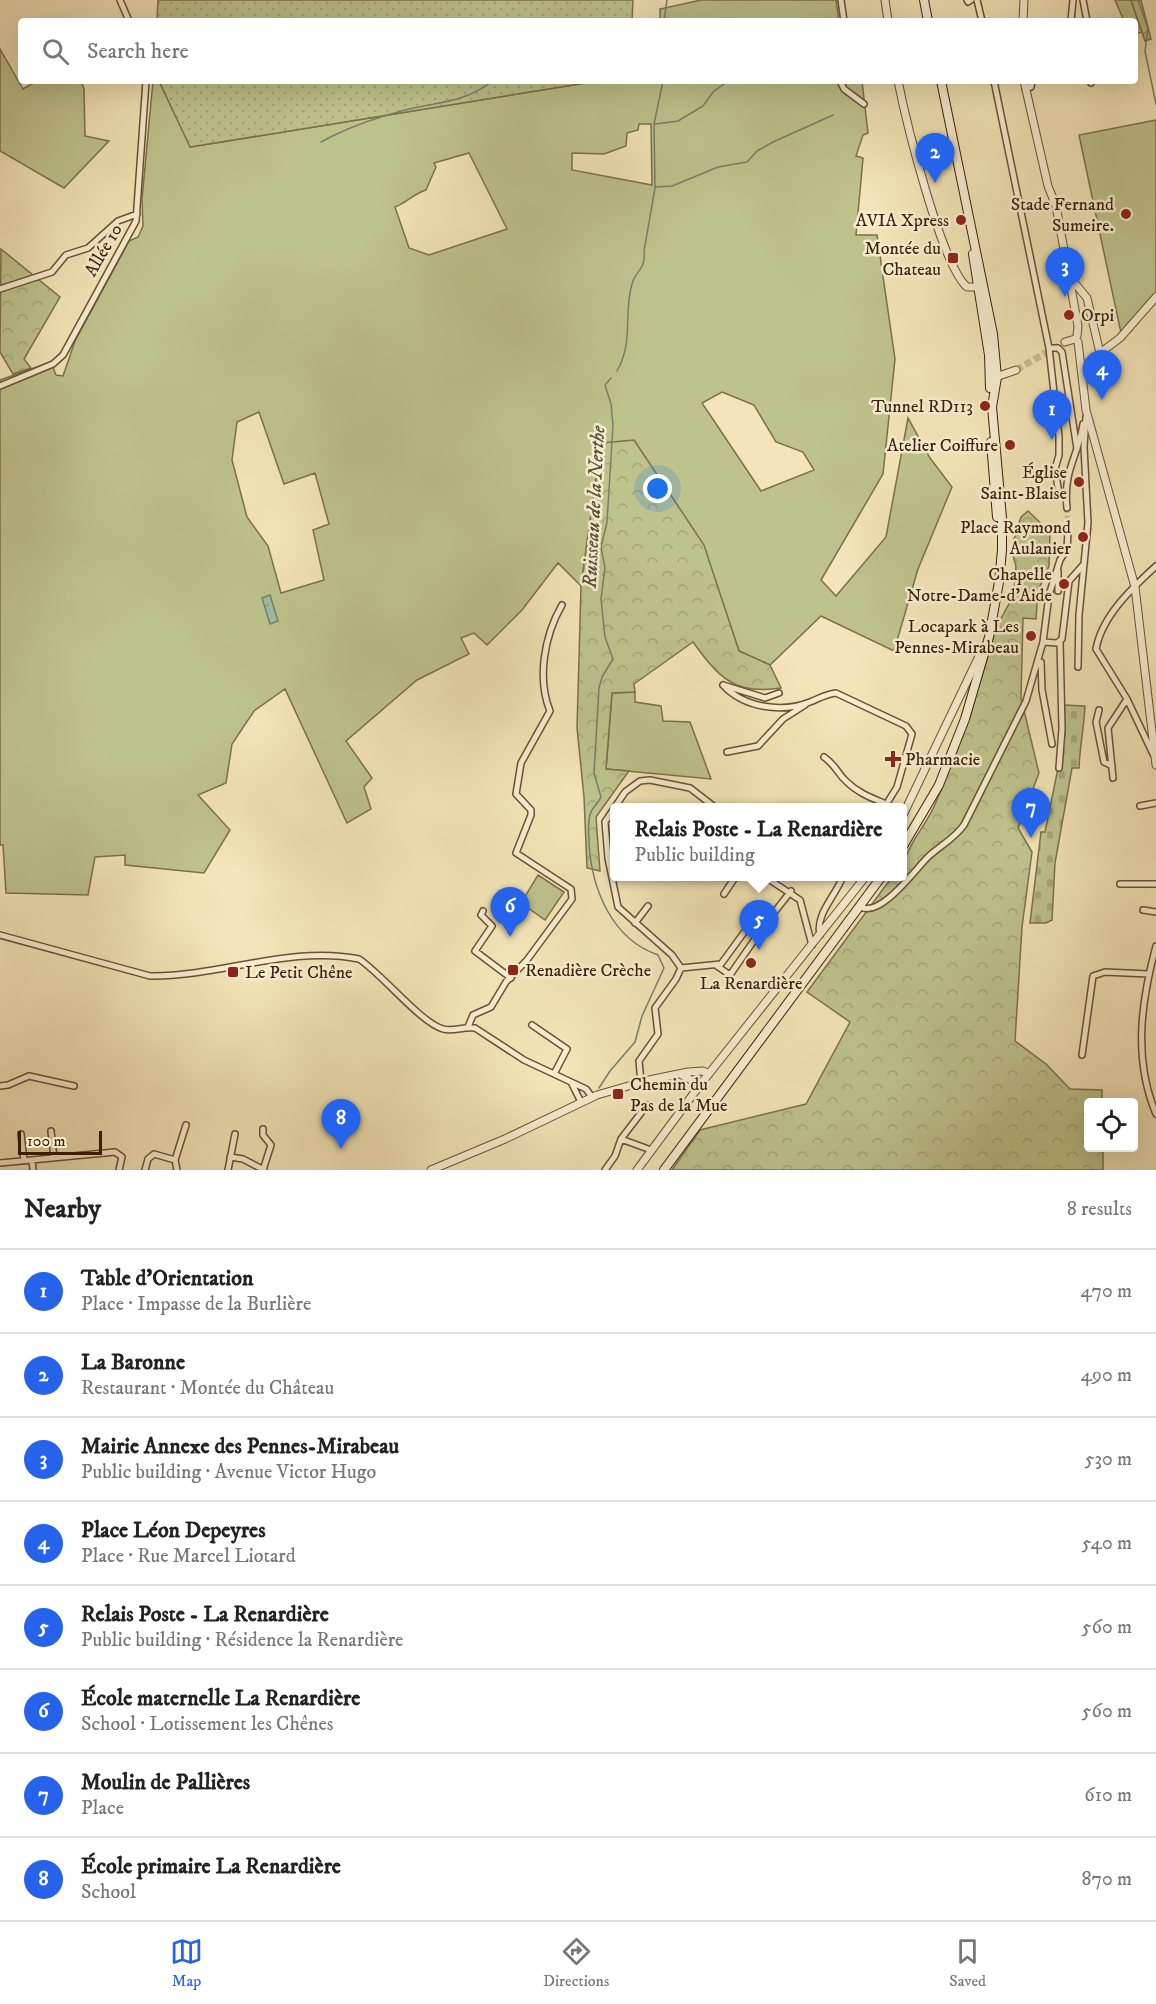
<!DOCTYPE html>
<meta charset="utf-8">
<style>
body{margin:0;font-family:"IM FELL DW Pica",serif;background:#f2f2f2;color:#222}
.controls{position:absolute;right:18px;bottom:18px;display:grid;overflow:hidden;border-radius:6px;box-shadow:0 6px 24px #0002}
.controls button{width:54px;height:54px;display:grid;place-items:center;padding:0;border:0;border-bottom:2px solid #e0e0e0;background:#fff;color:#222;font:30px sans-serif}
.scale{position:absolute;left:18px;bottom:15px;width:84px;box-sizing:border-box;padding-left:6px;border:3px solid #3c1e09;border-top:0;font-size:16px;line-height:21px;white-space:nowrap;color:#3c1e09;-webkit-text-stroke:4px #f7eed0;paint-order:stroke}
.you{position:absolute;left:658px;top:489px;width:21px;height:21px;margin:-15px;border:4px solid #fff;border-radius:50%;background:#1a73e8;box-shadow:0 0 0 9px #1a73e833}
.badge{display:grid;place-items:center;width:39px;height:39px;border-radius:50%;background:#2563eb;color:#fff;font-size:20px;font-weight:700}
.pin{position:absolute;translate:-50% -50px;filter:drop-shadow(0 2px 3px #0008)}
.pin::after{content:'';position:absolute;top:32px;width:21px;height:18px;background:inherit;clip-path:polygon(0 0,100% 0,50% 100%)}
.popup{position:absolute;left:610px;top:803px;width:297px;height:78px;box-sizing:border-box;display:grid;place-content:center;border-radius:6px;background:#fff;filter:drop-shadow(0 2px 4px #0005);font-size:20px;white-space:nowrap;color:#767676}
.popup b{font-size:22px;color:#222}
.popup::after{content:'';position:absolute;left:50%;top:100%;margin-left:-12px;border:12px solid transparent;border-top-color:#fff}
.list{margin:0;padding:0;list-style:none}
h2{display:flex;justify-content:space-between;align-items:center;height:78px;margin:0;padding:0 24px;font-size:26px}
h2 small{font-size:20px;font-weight:400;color:#767676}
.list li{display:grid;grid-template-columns:39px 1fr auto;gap:18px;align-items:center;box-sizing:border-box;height:84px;padding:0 24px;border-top:2px solid #e0e0e0}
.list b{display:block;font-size:22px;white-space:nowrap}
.list p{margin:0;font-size:20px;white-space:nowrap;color:#767676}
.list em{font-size:20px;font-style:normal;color:#767676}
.icon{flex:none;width:33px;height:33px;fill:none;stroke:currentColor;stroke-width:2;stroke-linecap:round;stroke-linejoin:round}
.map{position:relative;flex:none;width:1156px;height:1170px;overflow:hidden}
.search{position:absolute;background:#fff;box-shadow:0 6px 24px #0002;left:18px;right:18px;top:18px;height:66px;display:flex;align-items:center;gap:15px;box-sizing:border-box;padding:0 21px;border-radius:6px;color:#767676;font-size:22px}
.sheet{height:750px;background:#fff}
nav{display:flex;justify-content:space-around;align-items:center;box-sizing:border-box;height:84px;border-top:2px solid #e0e0e0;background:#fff;font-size:16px;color:#767676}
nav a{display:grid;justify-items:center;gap:3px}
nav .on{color:#2563eb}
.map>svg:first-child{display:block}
.grass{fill:#bec38c;stroke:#7d704a;stroke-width:1.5;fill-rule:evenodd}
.forest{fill:url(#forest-crowns);stroke:#7d704a;stroke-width:1.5}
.cemetery{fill:url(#cemetery-stones);stroke:#7d704a;stroke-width:1.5}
.park{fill:url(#park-dots);stroke:#7d704a;stroke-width:1.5}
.water{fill:url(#water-ripples);stroke:#767f6a;stroke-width:1.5}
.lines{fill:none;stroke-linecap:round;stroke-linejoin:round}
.stream{stroke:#767f6a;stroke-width:1.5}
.minor-tunnel{stroke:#cebd94;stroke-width:5;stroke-dasharray:5 2.5;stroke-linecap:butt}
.tertiary-tunnel{stroke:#cebd94;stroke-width:7;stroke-dasharray:7 3.5;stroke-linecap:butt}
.minor-casing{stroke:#6a5034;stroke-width:8}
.tertiary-casing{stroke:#6a5034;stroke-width:9}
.secondary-casing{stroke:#3c1e09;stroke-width:10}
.minor{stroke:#f7eed0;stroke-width:5}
.tertiary{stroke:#f7eed0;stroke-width:7}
.secondary{stroke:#f7eed0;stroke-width:8}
.poi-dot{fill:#8f2418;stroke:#f7eed0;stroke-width:2}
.labels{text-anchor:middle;stroke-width:5;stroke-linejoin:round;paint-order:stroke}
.poi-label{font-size:18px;fill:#3c1e09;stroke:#f7eed0;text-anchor:end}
.street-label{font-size:18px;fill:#3c1e09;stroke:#f7eed0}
.water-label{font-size:20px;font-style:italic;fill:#594e39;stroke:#f7eed0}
</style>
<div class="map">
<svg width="1156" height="1170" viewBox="0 0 1156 1170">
<defs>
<pattern id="forest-crowns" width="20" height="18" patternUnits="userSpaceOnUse" patternTransform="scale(1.5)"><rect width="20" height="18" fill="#bec38c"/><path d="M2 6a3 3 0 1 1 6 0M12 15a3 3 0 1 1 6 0" fill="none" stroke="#a4a777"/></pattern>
<pattern id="cemetery-stones" width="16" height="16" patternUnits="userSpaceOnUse" patternTransform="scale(1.5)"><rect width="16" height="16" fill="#bec38c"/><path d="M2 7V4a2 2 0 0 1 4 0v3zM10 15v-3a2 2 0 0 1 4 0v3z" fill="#a4a777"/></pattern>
<pattern id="park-dots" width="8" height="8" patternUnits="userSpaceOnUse" patternTransform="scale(1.5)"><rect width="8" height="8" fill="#bec38c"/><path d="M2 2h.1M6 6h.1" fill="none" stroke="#a4a777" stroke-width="1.8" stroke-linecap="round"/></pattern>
<pattern id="water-ripples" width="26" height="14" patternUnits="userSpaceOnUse" patternTransform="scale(1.5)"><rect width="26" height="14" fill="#9cbfaa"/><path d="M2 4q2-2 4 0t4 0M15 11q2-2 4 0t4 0" fill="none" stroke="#809b89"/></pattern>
</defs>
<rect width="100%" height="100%" fill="#f3e5b7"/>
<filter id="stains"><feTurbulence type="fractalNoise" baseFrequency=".00333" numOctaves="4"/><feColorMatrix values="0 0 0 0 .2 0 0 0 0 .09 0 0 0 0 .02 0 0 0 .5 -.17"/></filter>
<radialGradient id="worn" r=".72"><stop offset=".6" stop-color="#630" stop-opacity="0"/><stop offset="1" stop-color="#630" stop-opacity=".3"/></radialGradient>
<path class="grass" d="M701,0H836L839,21H660V9Z
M1115,0H1131L1142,32L1135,34V21H1124Z
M0,49L23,89L37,81H81L84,89L85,136L109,141L64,188L0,151Z
M153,81H159L191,147L598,81H862L868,133L863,135L856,156L863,158L856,235H877L895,359L883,474L821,580L836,596L886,537L908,418L930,458L952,487L918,569L894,651L821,616L770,665L739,651L703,545L601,443L581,586L558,563L522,610L487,645L474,633L461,638L469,654L417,680L346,741L372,778L364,787L371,809L347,823L285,689L254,711L232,744L226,783L198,795L230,830L204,873L125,865V855L95,857L88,895L6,893L3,845H0V380L51,362L56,375L63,376L75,341L129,241L138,237L143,226L142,199ZM639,124H651L652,185L572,170V153L604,154L626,146L627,133L638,130ZM469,153L507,229L429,255L409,248L395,207C408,202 413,194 426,190L436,167L434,163ZM722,392L754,405L776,442L803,452L814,470L761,491L702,403ZM259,412L284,484L315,473L329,524L313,530L324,580L281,593L268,546L247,517L232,460L237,422Z
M1156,120V293L1121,333L1079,135Z
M635,692V702L661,706L663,721L690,722L711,779L606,769L612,693Z
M538,875L564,892L545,920L521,903Z"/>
<path class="forest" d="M1131,0H1141L1151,39L1145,41Z
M1,249L60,297L24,359L31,368L13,374L0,352Z
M634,440L704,545L739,651L770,665L781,688C734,695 719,678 693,642L634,684L635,692L612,693L606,769L629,771L596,817L600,871L587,868L584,797L577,728L581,586L601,443Z
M1028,511L1050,532L1049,566L1038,591L1036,619L1023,618L1021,698L1039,773L1018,828L1032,852L1022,927L1015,1041L1046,1064L1070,1089L1102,1090V1102H1088V1148H1103V1170H672L700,1130L806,1104L850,1022L807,992L892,877L903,876C903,845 925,830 936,802C961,743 981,685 997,623C1004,617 1005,607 1013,599L1016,566L1011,549L1021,517Z"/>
<path class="cemetery" d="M1063,705L1085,706C1084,727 1080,745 1079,768H1072L1055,863L1052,920L1046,923H1030L1041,832H1045L1065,734Z"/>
<path class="park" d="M158,0H633L632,21H157Z
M159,81H598L190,147Z"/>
<path class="water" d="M270,595L278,621L270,624L262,598Z"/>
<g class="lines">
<path class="stream" d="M1138,0L1148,28L1145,51L1156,104
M664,21L667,0
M517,81H522
M655,124L678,121L703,106L713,92L728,81
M321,142C348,127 375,118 405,110C441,101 461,104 493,81
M656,187L672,186L718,167L747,162L757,151L773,142L833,115
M617,371C634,341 623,315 632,284C636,269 646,270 644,251L655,188L654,124L663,81
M599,1088L610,1071L635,1042L642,1016L664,968L658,955C612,939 592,890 589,844C589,834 587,821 591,812C593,807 599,802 601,797L594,773L599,688L602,677L613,659L605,637L601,599L605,568L601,547L607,522L613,425L611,404L605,385L611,378"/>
<path class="minor-tunnel" d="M1067,508L1068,532"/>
<path class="tertiary-tunnel" d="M1016,370L1065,342"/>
<defs>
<path id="minor" d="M120,0L129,21
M841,0L844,21
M967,0L968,2L971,0
M977,0L982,21
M1083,0L1087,21
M1071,21L1073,0
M840,81L844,89L864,104
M994,81L1049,348H1058L1062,352L1077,449
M1091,81V83
M1025,89L1031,87L1032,81
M0,289L52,272L66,255L88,248L118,221L137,214
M1049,348L1059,437V455L1055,469L1059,494
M0,386L53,364L63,355L136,221L146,81
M1067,508C1063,469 1078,458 1083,424
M1058,571V591
M1043,642L1057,643L1062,639L1069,581L1084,564
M1038,661L1041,662L1042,690L1052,744
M1078,667L1079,615L1088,523L1084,447L1086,417
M723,685C744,708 782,713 810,702C820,698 826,694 836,693L906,726L912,734L897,787L884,808
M723,685L765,698L779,693
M1099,710L1096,722L1104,762L1112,766
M727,752L758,746L783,719L805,705
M1153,754L1127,699L1096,649C1102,616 1132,588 1156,566
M824,757C838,767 837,774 847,782C858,793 872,798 886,804
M1059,768L1062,729L1060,641
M1113,778L1108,728L1127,699
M1140,806L1156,803
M764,876L800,900L812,945
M1120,884H1156
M724,894L736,876
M861,907C881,918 916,868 929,856C941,845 954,839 964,825L1026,701L1043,642L1049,595L1060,560L1067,549L1068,532
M1143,910L1156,912
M483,911L481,915L492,926L475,951L511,978
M635,923L648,906
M0,935L150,976C219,977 290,945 359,959C382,974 421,1023 443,1029C454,1032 464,1026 475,1028L524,1060L586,1089L592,1097
M820,935C815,914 836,896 843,876
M1156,946C1141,1002 1133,1059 1156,1114
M717,966L730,975L766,923
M681,968L721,964L756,916L766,923L791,891
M532,1025L567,1049L554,1074
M468,1027L473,1015L491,1007L506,982L527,960L572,899L571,889L516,853L531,815V810L516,794L521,763L550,711C537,679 544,636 562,605
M1082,1055L1093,976L1105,972L1148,974
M641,1082L639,1061L658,1034L655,1008L676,979L681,968L672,955L618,907L608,858L605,822L625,792L640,781L650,780L690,788L716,808
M572,1084L581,1102
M0,1086L8,1085L29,1076L74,1086
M263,1129V1135L271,1145L263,1170
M51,1131L54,1158
M21,1134L24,1161
M621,1139L651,1150
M230,1157L243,1159L264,1170
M32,1160L33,1170
M175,1160L186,1125
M0,1163L115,1152L122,1157L119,1170
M145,1170L148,1159L154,1154L175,1160L177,1170
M228,1170L235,1134
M605,1170L615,1156L621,1139L647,1105"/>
<path id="tertiary" d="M885,0L888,21
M1023,21L1024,0
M898,81C906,121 941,264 967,287H978L979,282
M1024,81L1048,186L1056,206L1078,326L1077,336
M1068,275L1087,298L1100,353L1120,338L1156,297
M1065,342L1075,339
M1078,342L1086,410L1135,587L1156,765
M993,378L1016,370
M903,815L982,650
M682,1075L700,1085
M431,1170L505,1139L597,1095L649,1080L688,1072L703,1071L709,1074
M637,1170L700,1085L866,876"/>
<path id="secondary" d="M924,0L928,21
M973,254L989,355L990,388
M991,442L997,517
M903,846L939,785L965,719L989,637L999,582L1002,550V518L992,407L997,377L993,334L941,81
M664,1170L882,876"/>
</defs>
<use href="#minor" class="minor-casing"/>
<use href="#tertiary" class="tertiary-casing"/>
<use href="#secondary" class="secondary-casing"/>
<use href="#minor" class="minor"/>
<use href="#tertiary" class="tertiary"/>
<use href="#secondary" class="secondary"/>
</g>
<g class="poi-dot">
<circle cx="1126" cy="214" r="6"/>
<circle cx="961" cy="220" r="6"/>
<rect x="947" y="252" width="12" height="12" rx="3"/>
<circle cx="1069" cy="315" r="6"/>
<circle cx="985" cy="406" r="6"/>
<circle cx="1010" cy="445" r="6"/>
<circle cx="1079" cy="482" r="6"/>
<circle cx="1083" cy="537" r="6"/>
<circle cx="1064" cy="584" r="6"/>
<circle cx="1031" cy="636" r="6"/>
<path d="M890 750h6v6h6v6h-6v6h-6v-6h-6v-6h6z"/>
<circle cx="751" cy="963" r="6"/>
<rect x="507" y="964" width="12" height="12" rx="3"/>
<rect x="227" y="966" width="12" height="12" rx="3"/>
<rect x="612" y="1088" width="12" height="12" rx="3"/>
</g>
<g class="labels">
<g class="poi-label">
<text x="1114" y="210">Stade Fernand<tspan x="1114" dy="21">Sumeire.</tspan></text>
<text x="949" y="226">AVIA Xpress</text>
<text x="941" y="254">Montée du<tspan x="941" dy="21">Chateau</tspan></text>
<text x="1081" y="321" text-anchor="start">Orpi</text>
<text x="973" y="412">Tunnel RD113</text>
<text x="998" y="451">Atelier Coiffure</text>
<text x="1067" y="478">Église<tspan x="1067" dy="21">Saint-Blaise</tspan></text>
<text x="1071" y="533">Place Raymond<tspan x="1071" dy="21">Aulanier</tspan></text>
<text x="1052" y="580">Chapelle<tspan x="1052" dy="21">Notre-Dame-d'Aide</tspan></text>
<text x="1019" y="632">Locapark à Les<tspan x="1019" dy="21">Pennes-Mirabeau</tspan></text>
<text x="905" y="765" text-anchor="start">Pharmacie</text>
<text x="525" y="976" text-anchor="start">Renadière Crèche</text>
<text x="245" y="978" text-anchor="start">Le Petit Chêne</text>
<text x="751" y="989" text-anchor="middle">La Renardière</text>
<text x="630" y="1090" text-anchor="start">Chemin du<tspan x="630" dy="21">Pas de la Mue</tspan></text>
</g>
<g class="street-label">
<text transform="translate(103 250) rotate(-60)" y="6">Allée 10</text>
</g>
<g class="water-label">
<text transform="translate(593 507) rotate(-87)" y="7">Ruisseau de la Nerthe</text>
</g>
</g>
<rect width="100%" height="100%" filter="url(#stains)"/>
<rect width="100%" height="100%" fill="url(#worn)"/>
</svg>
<div class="controls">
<button><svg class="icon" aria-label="locate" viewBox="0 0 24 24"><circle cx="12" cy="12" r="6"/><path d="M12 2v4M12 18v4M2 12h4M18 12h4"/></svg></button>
</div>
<div class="scale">100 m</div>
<div class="you"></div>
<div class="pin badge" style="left:1052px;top:440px">1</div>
<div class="pin badge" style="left:935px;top:183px">2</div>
<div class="pin badge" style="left:1065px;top:297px">3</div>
<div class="pin badge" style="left:1102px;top:400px">4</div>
<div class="pin badge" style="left:759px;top:950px">5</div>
<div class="popup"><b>Relais Poste - La Renardière</b>Public building</div>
<div class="pin badge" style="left:510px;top:937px">6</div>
<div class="pin badge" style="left:1031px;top:838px">7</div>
<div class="pin badge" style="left:341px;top:1149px">8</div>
<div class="search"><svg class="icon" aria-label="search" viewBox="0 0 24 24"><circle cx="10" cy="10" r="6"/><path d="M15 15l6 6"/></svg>Search here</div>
</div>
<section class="sheet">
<h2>Nearby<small>8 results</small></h2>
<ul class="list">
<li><span class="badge">1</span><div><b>Table d'Orientation</b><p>Place · Impasse de la Burlière</p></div><em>470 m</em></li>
<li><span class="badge">2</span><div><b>La Baronne</b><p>Restaurant · Montée du Château</p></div><em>490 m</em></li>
<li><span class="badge">3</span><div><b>Mairie Annexe des Pennes-Mirabeau</b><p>Public building · Avenue Victor Hugo</p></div><em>530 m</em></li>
<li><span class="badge">4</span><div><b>Place Léon Depeyres</b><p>Place · Rue Marcel Liotard</p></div><em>540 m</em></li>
<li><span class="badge">5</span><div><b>Relais Poste - La Renardière</b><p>Public building · Résidence la Renardière</p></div><em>560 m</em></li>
<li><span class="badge">6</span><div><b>École maternelle La Renardière</b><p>School · Lotissement les Chênes</p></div><em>560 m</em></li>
<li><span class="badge">7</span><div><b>Moulin de Pallières</b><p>Place</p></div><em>610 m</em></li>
<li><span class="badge">8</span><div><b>École primaire La Renardière</b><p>School</p></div><em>870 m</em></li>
</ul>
</section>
<nav>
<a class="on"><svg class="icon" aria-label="map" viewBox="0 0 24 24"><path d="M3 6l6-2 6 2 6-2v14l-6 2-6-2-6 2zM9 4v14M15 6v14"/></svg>Map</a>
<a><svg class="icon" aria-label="directions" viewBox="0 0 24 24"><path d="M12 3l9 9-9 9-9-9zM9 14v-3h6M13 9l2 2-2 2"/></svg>Directions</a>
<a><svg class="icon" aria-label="saved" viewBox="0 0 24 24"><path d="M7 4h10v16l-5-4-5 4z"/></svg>Saved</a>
</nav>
